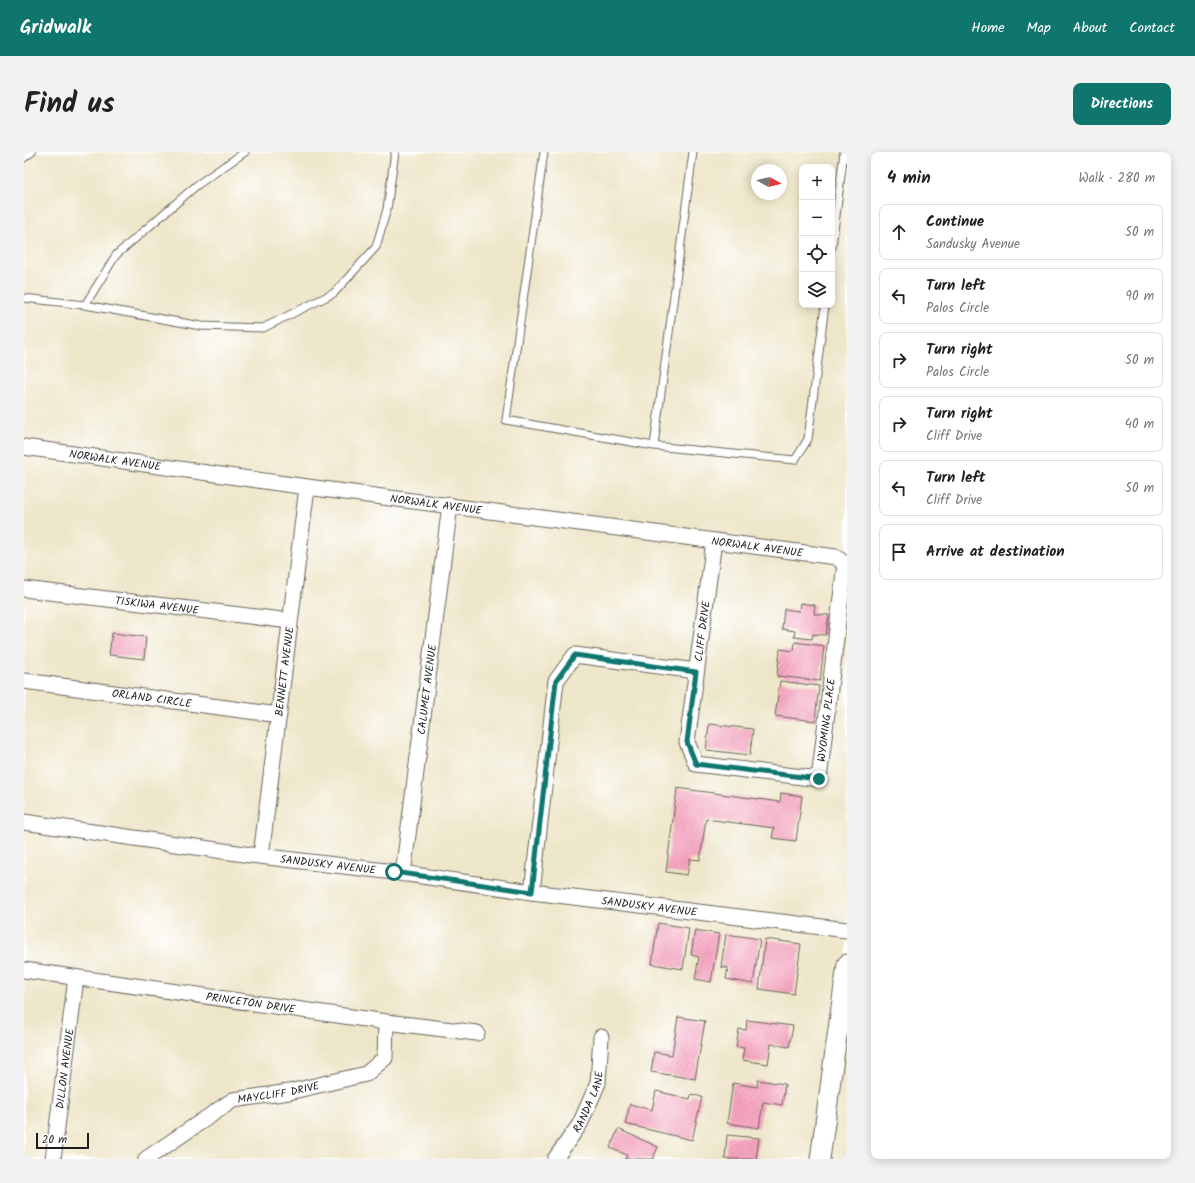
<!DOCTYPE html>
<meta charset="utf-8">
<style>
body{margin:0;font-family:Kalam,sans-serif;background:#f2f2f2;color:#222}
.controls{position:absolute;right:12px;top:12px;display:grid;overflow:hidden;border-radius:8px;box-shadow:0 2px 10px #0003}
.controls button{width:36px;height:36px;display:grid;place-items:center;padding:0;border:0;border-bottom:1px solid #e0e0e0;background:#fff;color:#222;font:20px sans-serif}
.compass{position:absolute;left:727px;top:12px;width:36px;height:36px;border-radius:50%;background:#fff;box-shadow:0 2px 10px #0003;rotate:98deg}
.scale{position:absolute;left:12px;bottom:10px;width:53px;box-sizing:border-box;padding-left:4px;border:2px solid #1c1c1c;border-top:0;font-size:11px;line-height:14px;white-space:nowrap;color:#1c1c1c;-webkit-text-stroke:3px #fff;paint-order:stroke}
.stop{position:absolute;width:12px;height:12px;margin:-9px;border:3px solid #0f766e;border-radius:50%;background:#fff}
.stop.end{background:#0f766e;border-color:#fff;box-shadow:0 1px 4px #0008}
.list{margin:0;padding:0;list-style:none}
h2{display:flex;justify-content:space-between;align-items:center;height:52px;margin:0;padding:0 16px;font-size:17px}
h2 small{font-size:13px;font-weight:400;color:#767676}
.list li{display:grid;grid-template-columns:26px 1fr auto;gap:12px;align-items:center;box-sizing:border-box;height:56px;margin:0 8px 8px;padding:0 8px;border:1px solid #e0e0e0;border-radius:8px}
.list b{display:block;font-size:15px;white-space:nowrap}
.list p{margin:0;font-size:13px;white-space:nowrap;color:#767676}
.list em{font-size:13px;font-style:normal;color:#767676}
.icon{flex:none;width:22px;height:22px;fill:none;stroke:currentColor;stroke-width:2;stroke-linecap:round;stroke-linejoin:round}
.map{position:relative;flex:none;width:823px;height:1007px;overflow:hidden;border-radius:8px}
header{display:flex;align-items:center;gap:24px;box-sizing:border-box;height:56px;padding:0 20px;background:#0f766e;color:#fff}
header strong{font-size:19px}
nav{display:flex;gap:22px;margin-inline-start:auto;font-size:14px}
.intro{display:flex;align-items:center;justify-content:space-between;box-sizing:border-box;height:96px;padding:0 24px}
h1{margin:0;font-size:28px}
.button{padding:10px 18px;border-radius:8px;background:#0f766e;color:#fff;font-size:14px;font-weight:700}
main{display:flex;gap:24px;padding:0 24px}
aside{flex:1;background:#fff;border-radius:8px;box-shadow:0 2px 10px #0003}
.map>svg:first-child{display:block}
.building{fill:url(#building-hatch)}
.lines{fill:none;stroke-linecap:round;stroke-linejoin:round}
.service-casing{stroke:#666359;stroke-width:9}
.minor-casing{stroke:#666359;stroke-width:17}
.tertiary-casing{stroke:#666359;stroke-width:21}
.service{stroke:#fff;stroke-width:7}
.minor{stroke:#fff;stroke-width:15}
.tertiary{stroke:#fff;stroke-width:19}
.route{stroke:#0f766e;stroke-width:5}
.labels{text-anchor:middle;stroke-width:3.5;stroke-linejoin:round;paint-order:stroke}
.street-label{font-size:11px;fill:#1c1c1c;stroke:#fff}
</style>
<header>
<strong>Gridwalk</strong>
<nav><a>Home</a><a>Map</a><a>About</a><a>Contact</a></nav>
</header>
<div class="intro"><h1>Find us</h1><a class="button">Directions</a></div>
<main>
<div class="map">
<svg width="823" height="1007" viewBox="0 0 823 1007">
<defs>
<pattern id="building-hatch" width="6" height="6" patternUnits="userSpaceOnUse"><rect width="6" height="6" fill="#f7a4c0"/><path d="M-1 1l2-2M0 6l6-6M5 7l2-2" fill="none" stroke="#d38da4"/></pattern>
</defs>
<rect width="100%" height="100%" fill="#fff"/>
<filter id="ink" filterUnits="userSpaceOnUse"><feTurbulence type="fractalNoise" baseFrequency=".025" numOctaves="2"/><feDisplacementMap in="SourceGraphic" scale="8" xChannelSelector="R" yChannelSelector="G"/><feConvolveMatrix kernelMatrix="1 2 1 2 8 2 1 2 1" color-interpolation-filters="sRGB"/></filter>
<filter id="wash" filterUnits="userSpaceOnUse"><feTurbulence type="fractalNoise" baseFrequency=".012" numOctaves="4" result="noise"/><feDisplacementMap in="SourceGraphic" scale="16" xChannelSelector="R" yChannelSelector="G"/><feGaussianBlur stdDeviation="0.9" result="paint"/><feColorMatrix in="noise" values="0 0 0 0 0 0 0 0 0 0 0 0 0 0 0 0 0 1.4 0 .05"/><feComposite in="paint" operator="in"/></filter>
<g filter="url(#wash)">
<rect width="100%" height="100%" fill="#eee6c9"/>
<g id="blocks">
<path class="building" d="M776,451L791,453L790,462L805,463L802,483L789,482L788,487L770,485L771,479L758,477L760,457L775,459Z
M88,481L122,485L120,507L85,503Z
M771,490L800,494L796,529L753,524L756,497L770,499Z
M756,529L795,534L791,569L751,564Z
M685,572L729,577L726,603L682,598Z
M653,636L756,650L757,641L778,644L772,689L748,686L750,676L682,667L676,708L666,707L663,723L642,720Z
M634,771L665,776L659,817L628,812Z
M671,778L695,782L687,830L671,827L675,805L667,803Z
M702,782L736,787L729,832L702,827L704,816L697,815Z
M741,787L777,792L770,842L735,837Z
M654,865L681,869L671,927L627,920L630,900L648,903Z
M723,868L769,874L765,895L747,892L744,912L718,908L720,896L712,895L715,877L722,878Z
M734,928L761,932L758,953L739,950L735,976L703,971L709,931L733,935Z
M632,939L666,947L667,942L678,945L668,988L601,972L606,952L628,958Z
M594,977L634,995L629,1007H601L603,1003L586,996Z
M703,983L735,986L732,1007H701Z"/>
</g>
</g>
<g filter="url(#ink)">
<use href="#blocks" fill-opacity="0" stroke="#666359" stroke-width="1"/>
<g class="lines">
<defs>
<path id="service" d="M520,0L482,268L630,294L771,308L784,287L801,153
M0,6L8,0
M808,95L820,0
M0,146L61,153L177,174L239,176L310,141L352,95L363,57L371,0
M61,153L92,103L173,33L221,0
M630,294L669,0"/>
<g id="minor">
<path id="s1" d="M0,295L283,335L812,405L821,412L795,627L672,612L663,590L690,389"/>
<path id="s2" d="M0,437L266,469"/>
<path id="s3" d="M0,529L255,563"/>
<path id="s4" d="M0,670L227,703L370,720L508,740L823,778"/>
<path id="s5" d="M237,704L283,335"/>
<path id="s6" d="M379,722L426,353"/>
<path d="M508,740L532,529L551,503L672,519"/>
<path id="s7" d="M0,818L362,870L453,881"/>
<path id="s8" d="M29,1007L52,826"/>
<path id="s9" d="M122,1007L209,948L265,940L342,922L361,906L362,870"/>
<path id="s10" d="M531,1007L556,972L574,931L577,885"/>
</g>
<path id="tertiary" d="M796,1007L823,812"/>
</defs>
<use href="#service" class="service-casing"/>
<use href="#minor" class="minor-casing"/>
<use href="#tertiary" class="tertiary-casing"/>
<use href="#service" class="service"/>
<use href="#minor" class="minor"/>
<use href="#tertiary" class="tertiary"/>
</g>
</g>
<g class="lines" filter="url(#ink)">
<path class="route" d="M370,720L508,740L532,529L551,503L672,520L663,590L672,612L795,627"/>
</g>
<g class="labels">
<g class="street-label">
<text dy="4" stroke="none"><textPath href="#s1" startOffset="92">NORWALK AVENUE</textPath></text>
<text dy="4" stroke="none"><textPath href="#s1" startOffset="416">NORWALK AVENUE</textPath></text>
<text dy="4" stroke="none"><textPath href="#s1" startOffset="740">NORWALK AVENUE</textPath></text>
<text dy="4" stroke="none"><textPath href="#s2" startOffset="134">TISKIWA AVENUE</textPath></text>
<text dy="4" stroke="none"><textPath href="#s1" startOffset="1307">CLIFF DRIVE</textPath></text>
<text dy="4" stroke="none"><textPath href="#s5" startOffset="186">BENNETT AVENUE</textPath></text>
<text dy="4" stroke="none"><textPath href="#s6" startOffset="186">CALUMET AVENUE</textPath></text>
<text dy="4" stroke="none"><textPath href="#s3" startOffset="129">ORLAND CIRCLE</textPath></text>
<text transform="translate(802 568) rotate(-83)" y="4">WYOMING PLACE</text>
<text dy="4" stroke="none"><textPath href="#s4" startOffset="307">SANDUSKY AVENUE</textPath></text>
<text dy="4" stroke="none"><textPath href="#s4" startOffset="631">SANDUSKY AVENUE</textPath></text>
<text dy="4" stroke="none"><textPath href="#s7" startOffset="229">PRINCETON DRIVE</textPath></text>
<text dy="4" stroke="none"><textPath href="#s8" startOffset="91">DILLON AVENUE</textPath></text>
<text dy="4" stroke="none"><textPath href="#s9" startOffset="151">MAYCLIFF DRIVE</textPath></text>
<text dy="4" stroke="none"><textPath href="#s10" startOffset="67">RANDA LANE</textPath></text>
</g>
</g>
</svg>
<div class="controls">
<button>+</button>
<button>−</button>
<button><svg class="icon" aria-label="locate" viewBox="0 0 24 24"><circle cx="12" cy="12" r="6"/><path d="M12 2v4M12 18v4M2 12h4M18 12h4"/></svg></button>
<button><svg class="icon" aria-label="layers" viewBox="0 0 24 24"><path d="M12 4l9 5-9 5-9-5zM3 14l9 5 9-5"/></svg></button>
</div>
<svg class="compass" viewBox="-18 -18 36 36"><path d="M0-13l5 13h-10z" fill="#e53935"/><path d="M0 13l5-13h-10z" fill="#767676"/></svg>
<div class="scale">20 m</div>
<div class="stop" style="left:370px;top:720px"></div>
<div class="stop end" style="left:795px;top:627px"></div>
</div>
<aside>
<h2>4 min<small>Walk · 280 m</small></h2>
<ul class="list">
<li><svg class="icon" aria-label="ahead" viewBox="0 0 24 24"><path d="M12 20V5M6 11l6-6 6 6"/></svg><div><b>Continue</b><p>Sandusky Avenue</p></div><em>50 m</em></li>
<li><svg class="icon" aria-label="left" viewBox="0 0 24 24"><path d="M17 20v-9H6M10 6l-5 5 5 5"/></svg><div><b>Turn left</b><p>Palos Circle</p></div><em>90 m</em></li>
<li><svg class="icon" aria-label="right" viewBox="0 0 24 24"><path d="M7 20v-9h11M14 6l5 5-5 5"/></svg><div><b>Turn right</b><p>Palos Circle</p></div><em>50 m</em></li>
<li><svg class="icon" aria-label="right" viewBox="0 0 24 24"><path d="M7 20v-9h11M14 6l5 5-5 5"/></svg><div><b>Turn right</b><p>Cliff Drive</p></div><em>40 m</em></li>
<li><svg class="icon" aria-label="left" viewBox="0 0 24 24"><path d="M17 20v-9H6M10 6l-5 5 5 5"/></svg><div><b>Turn left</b><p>Cliff Drive</p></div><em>50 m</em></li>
<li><svg class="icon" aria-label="arrive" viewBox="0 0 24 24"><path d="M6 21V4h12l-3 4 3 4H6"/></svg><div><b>Arrive at destination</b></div></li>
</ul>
</aside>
</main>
